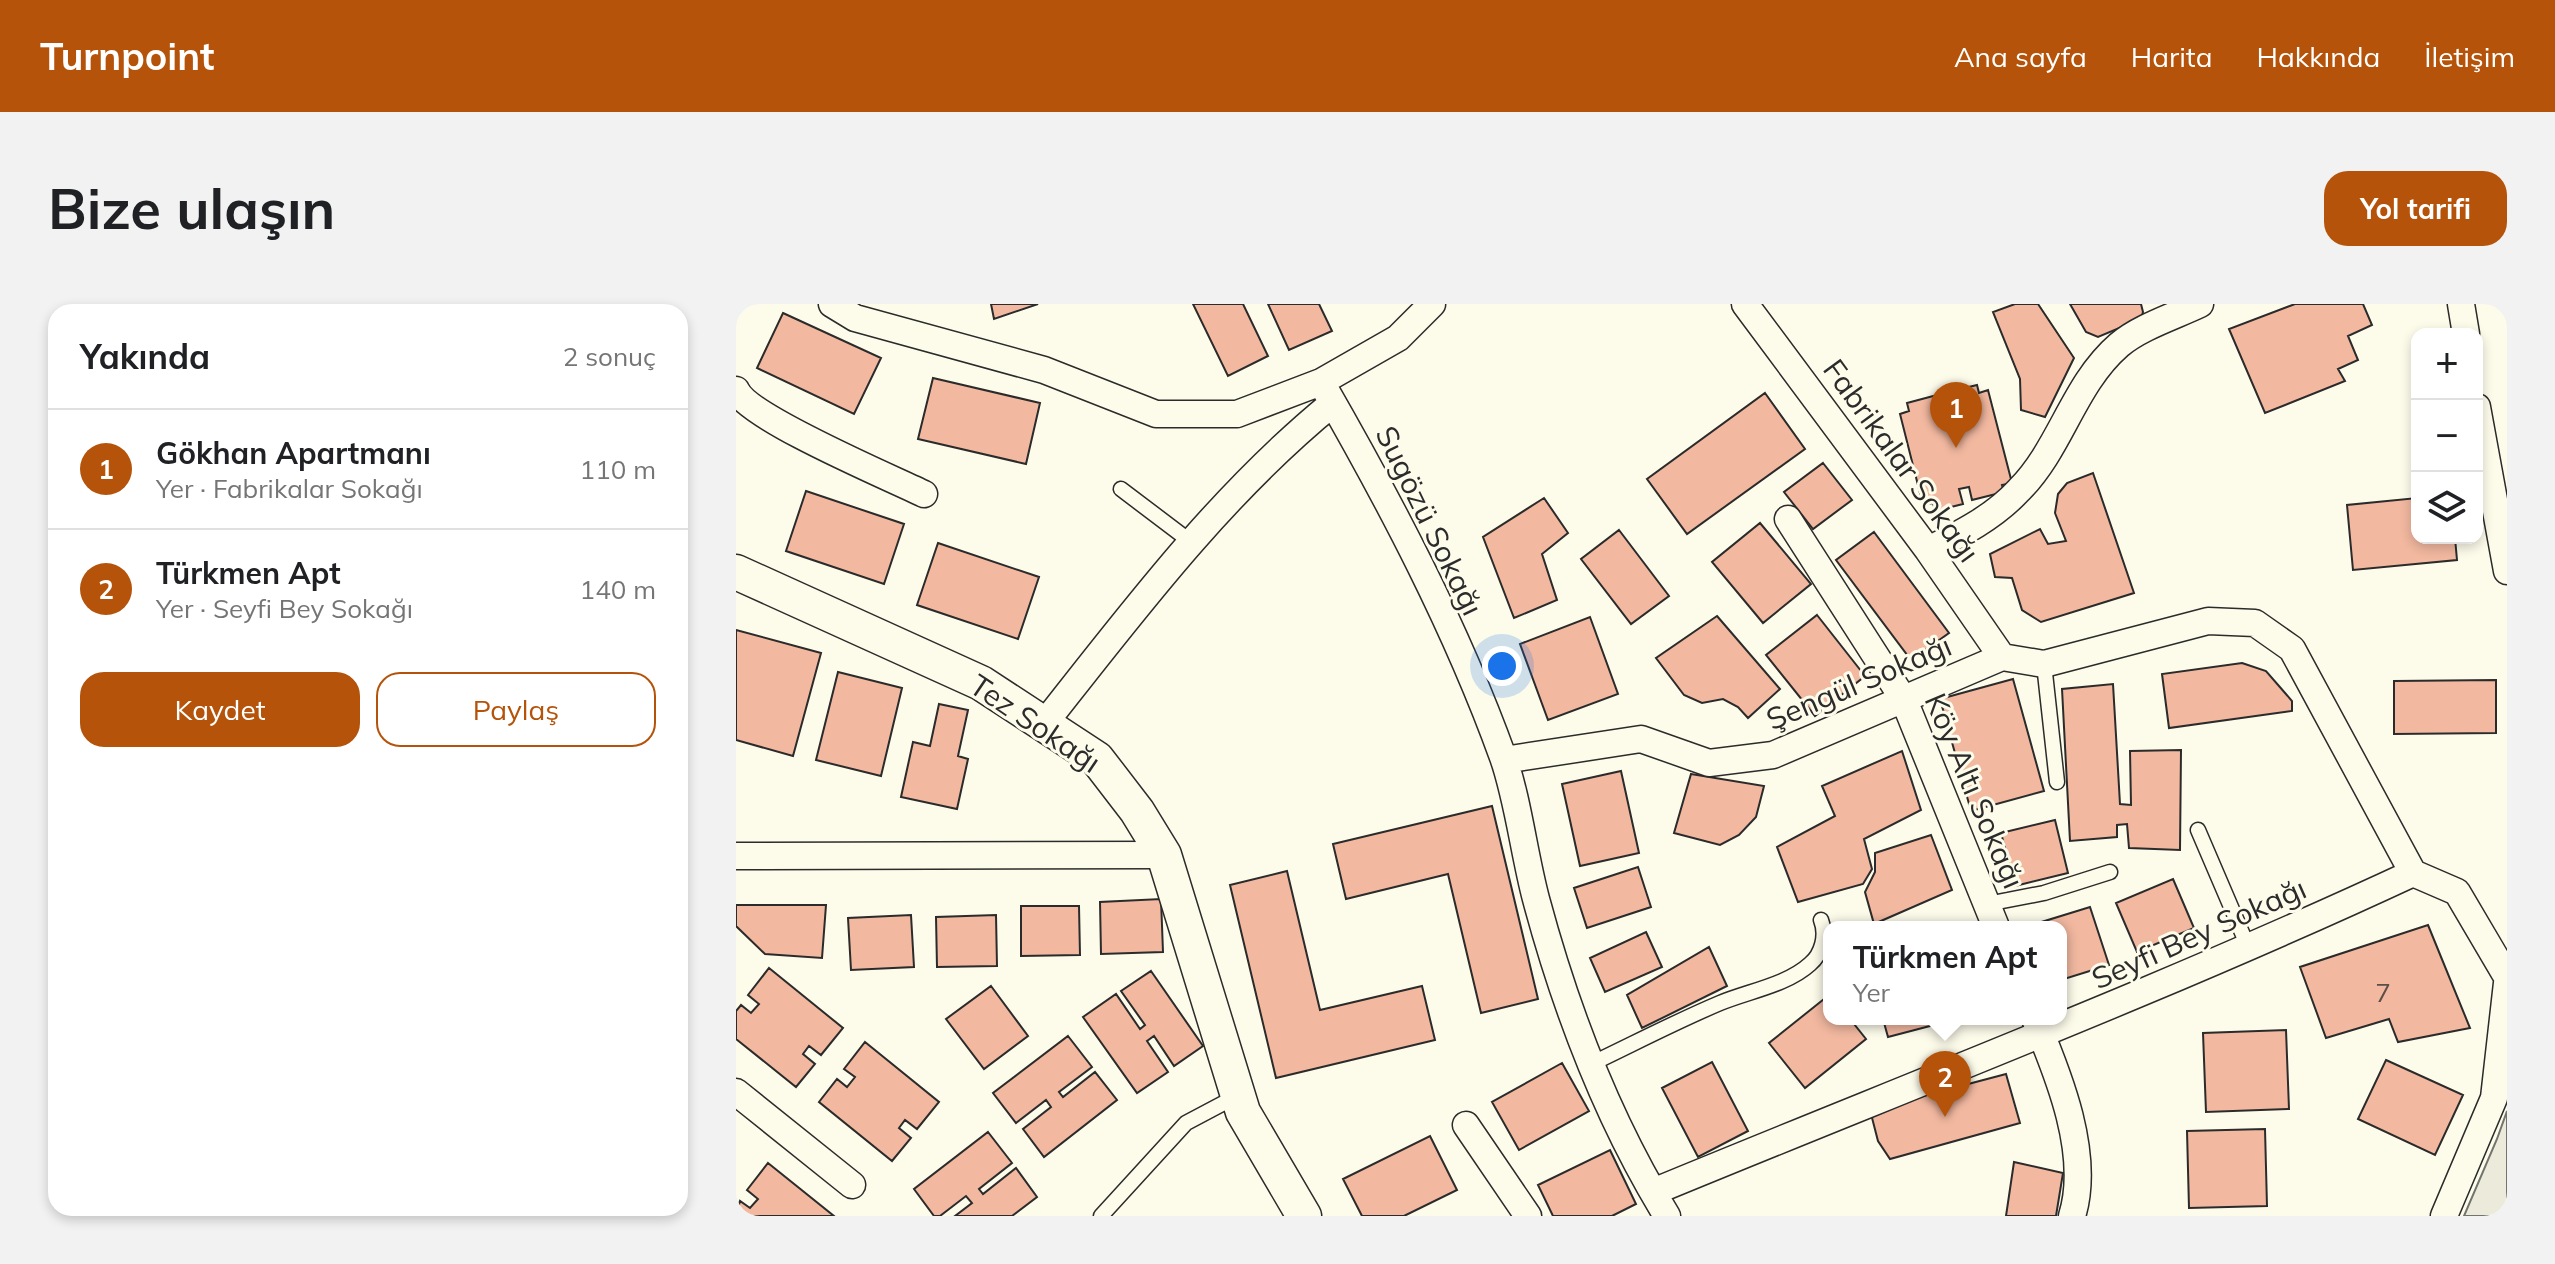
<!DOCTYPE html>
<html lang="tr">
<meta charset="utf-8">
<style>
body{margin:0;font-family:Mulish,sans-serif;background:#f2f2f2;color:#202124}
.controls{position:absolute;right:24px;top:24px;display:grid;overflow:hidden;border-radius:16px;box-shadow:0 4px 12px #0003}
.controls button{width:72px;height:72px;display:grid;place-items:center;padding:0;border:0;border-bottom:2px solid #e0e0e0;background:#fff;color:#202124;font:40px sans-serif}
.you{position:absolute;left:766px;top:362px;width:28px;height:28px;margin:-20px;border:6px solid #fff;border-radius:50%;background:#1a73e8;box-shadow:0 0 0 12px #1a73e833}
.badge{display:grid;place-items:center;width:52px;height:52px;border-radius:50%;background:#b45309;color:#fff;font-size:26px;font-weight:700}
.pin{position:absolute;translate:-50% -66px;filter:drop-shadow(0 2px 4px #0008)}
.pin::after{content:'';position:absolute;top:42px;width:28px;height:24px;background:inherit;clip-path:polygon(0 0,100% 0,50% 100%)}
.popup{position:absolute;left:1087px;top:617px;width:244px;height:104px;box-sizing:border-box;display:grid;place-content:center;border-radius:16px;background:#fff;filter:drop-shadow(0 2px 6px #0005);font-size:26px;white-space:nowrap;color:#757577}
.popup b{font-size:30px;color:#202124}
.popup::after{content:'';position:absolute;left:50%;top:100%;margin-left:-16px;border:16px solid transparent;border-top-color:#fff}
.list{margin:0;padding:0;list-style:none}
h2{display:flex;justify-content:space-between;align-items:center;height:104px;margin:0;padding:0 32px;font-size:34px}
h2 small{font-size:26px;font-weight:400;color:#757577}
.list li{display:grid;grid-template-columns:52px 1fr auto;gap:24px;align-items:center;box-sizing:border-box;height:120px;padding:0 32px;border-top:2px solid #e0e0e0}
.list b{display:block;font-size:30px;white-space:nowrap}
.list p{margin:0;font-size:26px;white-space:nowrap;color:#757577}
.list em{font-size:26px;font-style:normal;color:#757577}
.actions{display:flex;gap:16px;padding:24px 32px}
.actions a{flex:1;padding:18px 0;border:2px solid #b45309;border-radius:24px;text-align:center;font-size:28px;color:#b45309}
.actions .main{background:#b45309;color:#fff}
.icon{flex:none;width:44px;height:44px;fill:none;stroke:currentColor;stroke-width:2;stroke-linecap:round;stroke-linejoin:round}
.map{position:relative;flex:none;width:1771px;height:912px;overflow:hidden;border-radius:24px}
header{display:flex;align-items:center;gap:48px;box-sizing:border-box;height:112px;padding:0 40px;background:#b45309;color:#fff}
header strong{font-size:38px}
nav{display:flex;gap:44px;margin-inline-start:auto;font-size:28px}
.intro{display:flex;align-items:center;justify-content:space-between;box-sizing:border-box;height:192px;padding:0 48px}
h1{margin:0;font-size:56px}
.button{padding:20px 36px;border-radius:24px;background:#b45309;color:#fff;font-size:28px;font-weight:700}
main{display:flex;gap:48px;padding:0 48px}
aside{flex:1;background:#fff;border-radius:24px;box-shadow:0 4px 12px #0003}
.map>svg:first-child{display:block}
.parking{fill:#eceadb;stroke:#74746e;stroke-width:2}
.building{fill:#f2b8a0;stroke:#2b2b2b;stroke-width:2}
.lines{fill:none;stroke-linecap:round;stroke-linejoin:round}
.service-casing{stroke:#2b2b2b;stroke-width:17}
.minor-casing{stroke:#2b2b2b;stroke-width:29}
.tertiary-casing{stroke:#2b2b2b;stroke-width:37}
.service{stroke:#fdfbea;stroke-width:14}
.minor{stroke:#fdfbea;stroke-width:26}
.tertiary{stroke:#fdfbea;stroke-width:34}
.labels{text-anchor:middle;stroke-width:6;stroke-linejoin:round;paint-order:stroke}
.number-label{font-size:26px;fill:#5d4e48}
.street-label{font-size:30px;fill:#2b2b2b;stroke:#fdfbea}
</style>
<header>
<strong>Turnpoint</strong>
<nav><a>Ana sayfa</a><a>Harita</a><a>Hakkında</a><a>İletişim</a></nav>
</header>
<div class="intro"><h1>Bize ulaşın</h1><a class="button">Yol tarifi</a></div>
<main>
<aside>
<h2>Yakında<small>2 sonuç</small></h2>
<ul class="list">
<li><span class="badge">1</span><div><b>Gökhan Apartmanı</b><p>Yer · Fabrikalar Sokağı</p></div><em>110 m</em></li>
<li><span class="badge">2</span><div><b>Türkmen Apt</b><p>Yer · Seyfi Bey Sokağı</p></div><em>140 m</em></li>
</ul>
<div class="actions"><a class="main">Kaydet</a><a>Paylaş</a></div>
</aside>
<div class="map">
<svg width="1771" height="912" viewBox="0 0 1771 912">
<rect width="100%" height="100%" fill="#fdfbea"/>
<path class="parking" d="M1771,807V912H1728L1761,835Z"/>
<path class="building" d="M255,0H302L258,15Z
M457,0H507L532,52L492,72Z
M532,0H583L596,27L553,46Z
M1279,0H1302L1338,54L1309,113L1285,106L1284,75L1257,8Z
M1334,0H1405L1407,8L1405,15L1362,33L1350,28Z
M1559,0H1627L1636,21L1612,32L1622,56L1602,65L1609,77L1529,109L1493,25Z
M47,9L145,54L118,110L21,64Z
M197,74L304,99L290,160L182,135Z
M1241,81L1243,89L1252,86L1276,179L1266,181L1268,188L1236,196L1233,183L1223,185L1227,200L1199,207L1197,199L1187,201L1164,110L1173,107L1171,99L1201,91L1205,107L1216,104L1212,88Z
M1029,89L1069,145L951,230L911,175Z
M1087,159L1116,196L1077,225L1048,188Z
M1357,169L1398,289L1305,318L1286,306L1276,274L1259,273L1254,250L1304,225L1312,240L1330,237L1319,209L1322,190L1331,179Z
M70,187L168,220L148,280L50,247Z
M808,194L832,229L806,250L821,296L778,314L747,233Z
M1681,194V234H1719L1721,256L1617,266L1611,201Z
M1024,219L1075,280L1027,319L976,258Z
M883,226L933,292L895,320L845,255Z
M1138,228L1213,329L1175,356L1100,256Z
M202,239L303,273L282,335L181,301Z
M1081,311L1129,372L1079,412L1030,351Z
M981,312L1044,385L1012,414L1002,403L987,395L966,399L948,391L920,354Z
M854,313L882,390L812,416L784,340Z
M0,326L85,349L57,452L0,436Z
M1506,359L1530,367L1556,397V407L1433,424L1426,370Z
M102,368L166,384L145,472L80,456Z
M1277,375L1308,487L1235,507L1204,395Z
M1760,376V429L1658,430V377Z
M1377,380L1384,500L1395,501L1394,447L1445,446L1444,546L1393,544L1391,520L1381,521V533L1334,537L1326,385Z
M203,400L232,406L222,452L232,455L221,505L165,493L177,438L194,442Z
M1166,447L1185,506L1128,535L1136,565L1127,580L1062,598L1041,543L1099,512L1086,482Z
M885,467L903,549L844,562L826,480Z
M955,470L1028,482L1020,513L1003,531L984,541L938,529Z
M756,502L802,695L745,709L712,570L610,595L597,540Z
M1319,516L1332,569L1279,582L1265,529Z
M1195,531L1216,586L1138,620L1129,588L1139,568V549Z
M902,563L915,603L851,624L838,584Z
M551,567L584,706L686,682L699,736L540,774L494,581Z
M1437,575L1458,624L1401,648L1380,599Z
M425,595L427,648L365,650L364,598Z
M0,601H90L86,654L29,650L0,622Z
M285,602H343L344,651L285,652Z
M1354,603L1373,661L1325,676V623H1300L1299,620Z
M175,611L178,663L115,666L112,614Z
M260,611L261,662L201,663L200,613Z
M1692,621L1734,724L1662,738L1653,715L1590,734L1564,663Z
M910,628L926,663L869,688L854,654Z
M973,643L991,682L906,724L891,691Z
M33,664L107,724L85,751L73,742L67,750L79,760L60,783L0,735V707L5,701L15,709L23,700L12,691Z
M415,667L467,742L438,762L418,732L411,737L432,768L401,789L347,713L380,690L404,725L409,721L385,687Z
M255,682L292,732L248,765L210,715Z
M1093,691V715H1114L1130,735L1069,784L1033,739Z
M1147,715H1192L1194,722L1152,733Z
M1550,726L1553,805L1470,808L1467,729Z
M332,732L356,763L323,788L327,793L359,768L381,796L308,853L287,825L315,803L310,796L280,819L257,789Z
M129,738L203,798L181,825L169,816L163,824L175,834L156,857L83,798L101,775L111,783L119,773L108,765Z
M1650,756L1727,791L1699,851L1622,815Z
M976,758L1012,827L962,853L926,784Z
M826,759L853,807L783,846L756,798Z
M1270,770L1284,819L1154,855L1142,837L1134,806Z
M1529,825L1531,902L1453,904L1451,827Z
M252,828L276,859L243,885L247,890L280,864L301,893L276,912H219L236,899L230,892L204,912H198L178,885Z
M694,832L721,886L668,912H626L607,875Z
M874,846L900,900L876,912H817L802,881Z
M1278,858L1327,869L1320,912H1270Z
M32,859L98,912H0L4,897L14,904L22,895L11,886Z"/>
<g class="lines">
<defs>
<path id="service" d="M385,185L455,238
M1308,360L1321,478
M1462,526L1513,645
M1251,600L1308,589L1374,568
M857,759C899,739 941,717 984,699C1013,687 1051,681 1074,660C1086,650 1091,631 1085,616
M365,912L450,819L501,792"/>
<path id="minor" d="M96,0L119,14L308,66L420,110H501L585,78L662,34L696,0
M1009,0L1192,246L1266,353
M1725,0L1730,30
M585,78C654,198 720,323 767,453C782,495 788,550 800,595C829,703 872,816 931,912
M0,86C13,114 153,173 188,190
M1741,103L1771,267
M1052,215L1168,396L1260,623
M1192,246C1225,230 1258,213 1283,186C1325,144 1337,81 1383,41C1404,23 1439,12 1464,0
M308,420C397,307 485,190 597,99
M768,456L905,435L973,459L1037,451L1266,353L1308,360L1472,317L1519,319L1556,345L1677,569L1721,588L1771,673
M0,552L428,551
M1299,715C1323,772 1355,851 1336,912
M0,788L116,881
M730,821L792,912
M917,888C1171,783 1428,685 1677,569
M1708,912L1758,794L1771,679"/>
<path id="tertiary" d="M0,268L245,379L361,455L401,507L428,551L507,808L568,912"/>
</defs>
<use href="#service" class="service-casing"/>
<use href="#minor" class="minor-casing"/>
<use href="#tertiary" class="tertiary-casing"/>
<use href="#service" class="service"/>
<use href="#minor" class="minor"/>
<use href="#tertiary" class="tertiary"/>
</g>
<g class="labels">
<g class="number-label">
<text x="1647" y="698">7</text>
</g>
<g class="street-label">
<text transform="translate(1165 157) rotate(54)" y="10">Fabrikalar Sokağı</text>
<text transform="translate(693 217) rotate(64)" y="10">Sugözü Sokağı</text>
<text transform="translate(1123 379) rotate(-23)" y="10">Şengül Sokağı</text>
<text transform="translate(299 420) rotate(34)" y="10">Tez Sokağı</text>
<text transform="translate(1238 487) rotate(67)" y="10">Köy Altı Sokağı</text>
<text transform="translate(1463 630) rotate(-24)" y="10">Seyfi Bey Sokağı</text>
</g>
</g>
</svg>
<div class="controls">
<button>+</button>
<button>−</button>
<button><svg class="icon" aria-label="layers" viewBox="0 0 24 24"><path d="M12 4l9 5-9 5-9-5zM3 14l9 5 9-5"/></svg></button>
</div>
<div class="you"></div>
<div class="pin badge" style="left:1220px;top:144px">1</div>
<div class="pin badge" style="left:1209px;top:813px">2</div>
<div class="popup"><b>Türkmen Apt</b>Yer</div>
</div>
</main>
